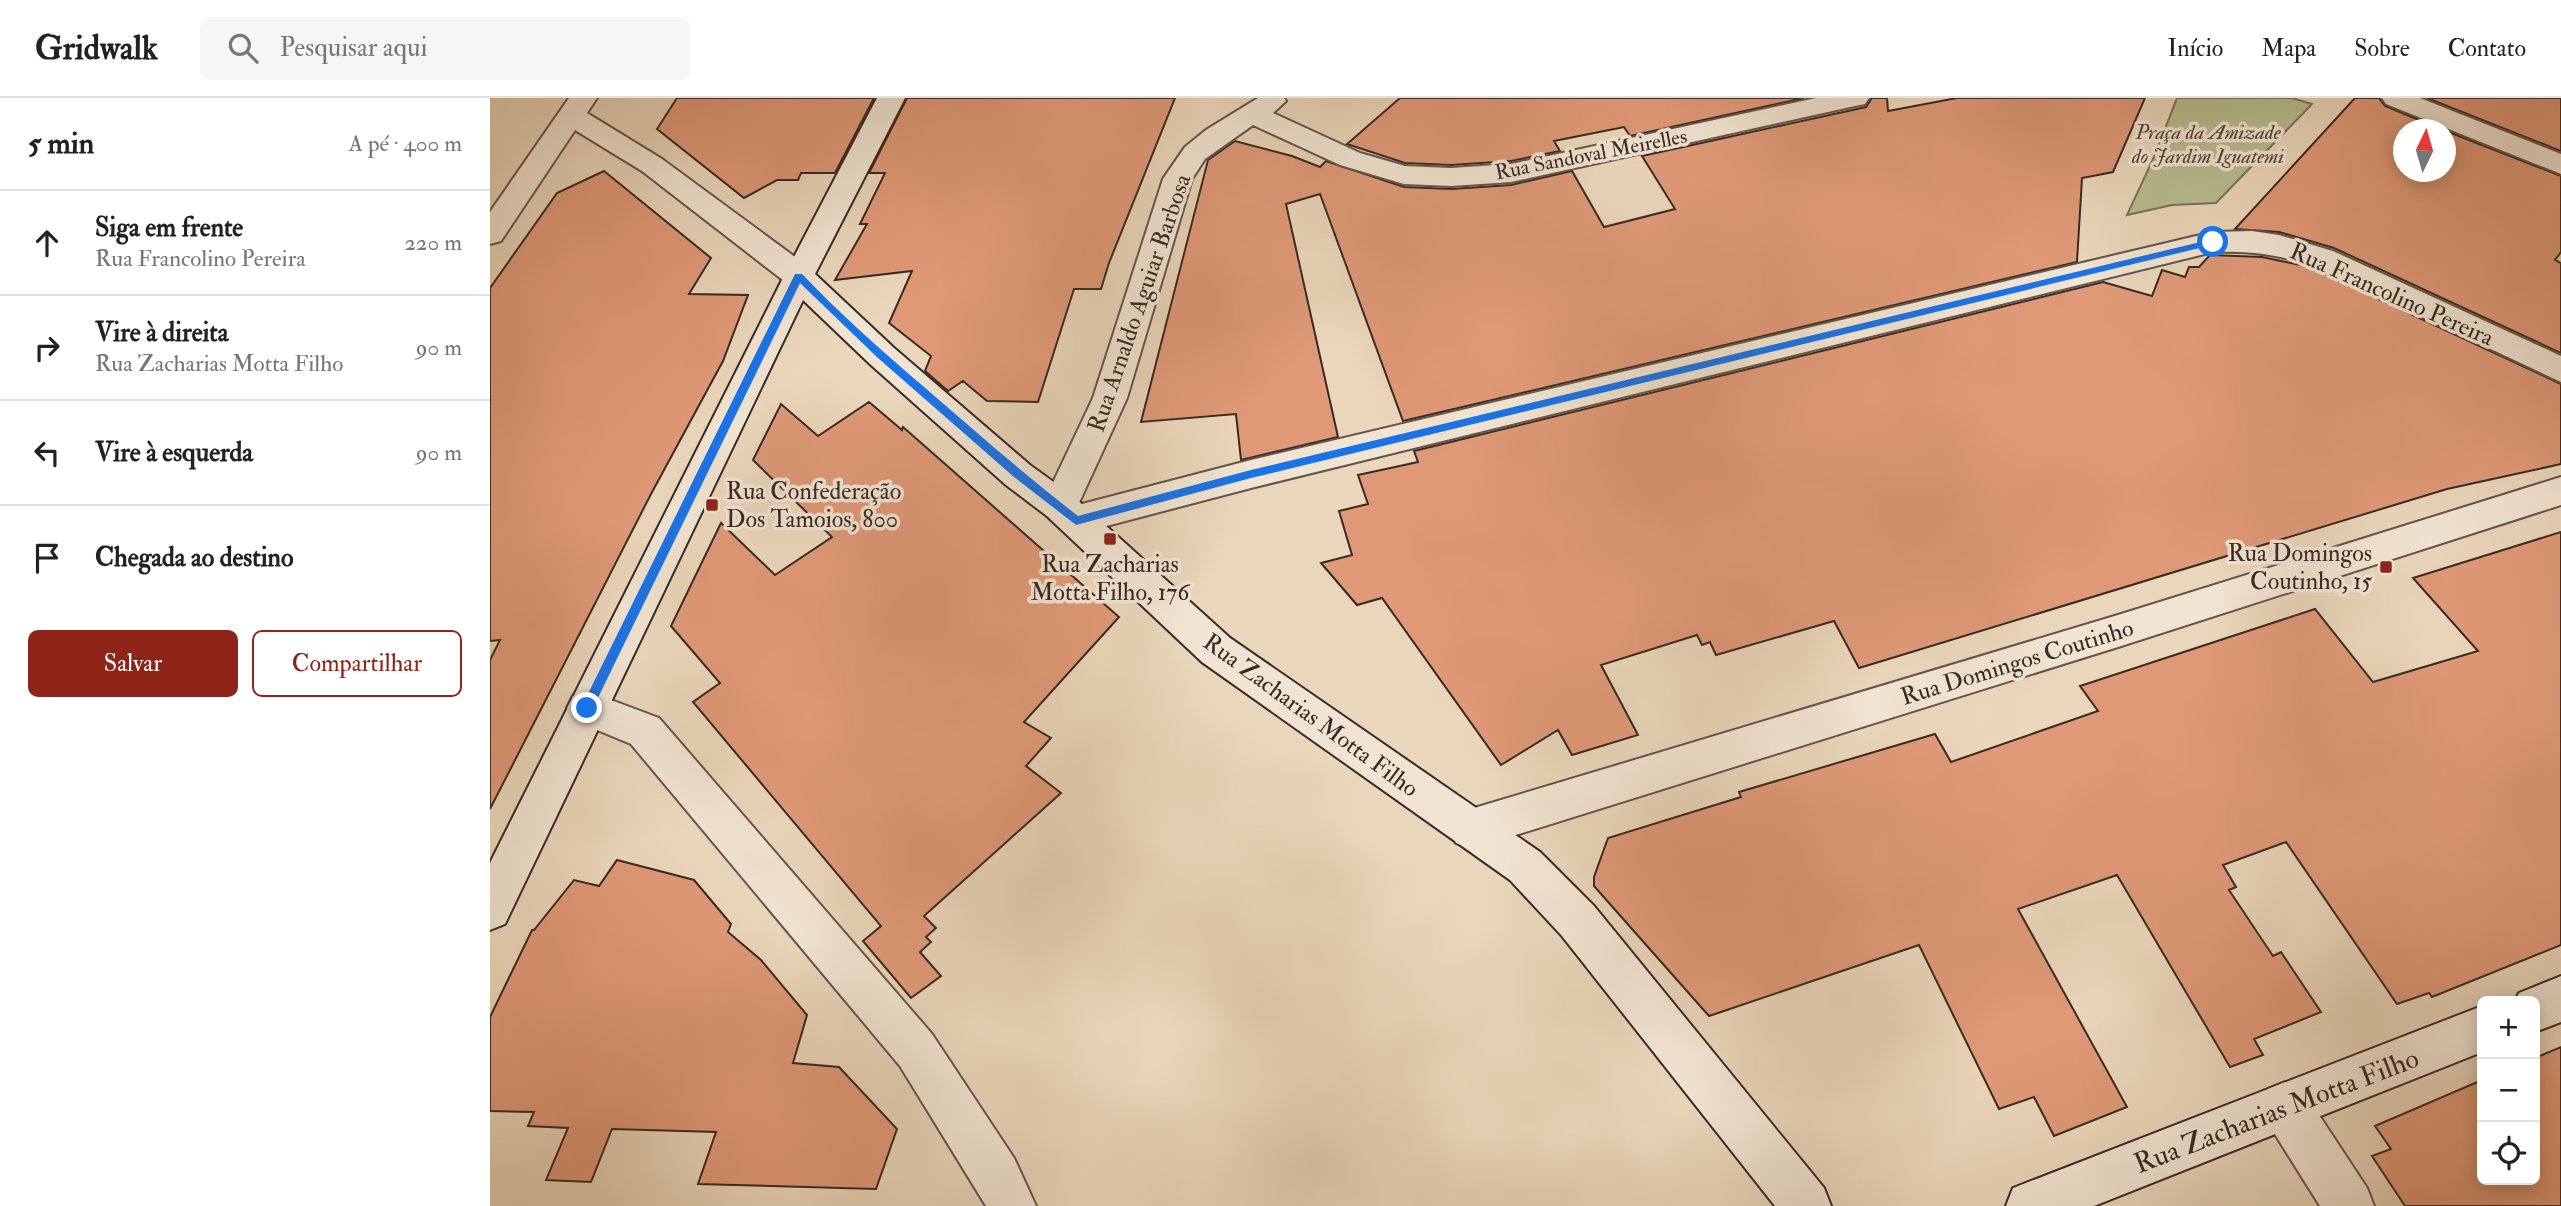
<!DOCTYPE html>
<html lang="pt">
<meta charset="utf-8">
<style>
body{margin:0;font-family:"IM FELL Double Pica",serif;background:#f6f6f6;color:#222}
.controls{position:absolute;right:21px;bottom:21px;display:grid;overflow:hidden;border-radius:10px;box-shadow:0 4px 18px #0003}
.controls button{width:63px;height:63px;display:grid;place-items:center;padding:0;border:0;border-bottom:2px solid #e0e0e0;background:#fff;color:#222;font:35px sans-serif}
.compass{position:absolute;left:1903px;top:21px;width:63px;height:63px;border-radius:50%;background:#fff;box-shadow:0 4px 18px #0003;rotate:5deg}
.stop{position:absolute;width:21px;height:21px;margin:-16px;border:5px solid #1a73e8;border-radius:50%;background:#fff}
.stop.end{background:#1a73e8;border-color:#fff;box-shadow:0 2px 7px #0008}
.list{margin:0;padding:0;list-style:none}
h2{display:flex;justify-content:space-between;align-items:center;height:91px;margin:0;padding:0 28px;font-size:30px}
h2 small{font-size:23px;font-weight:400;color:#767676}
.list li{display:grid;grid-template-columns:46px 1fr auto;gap:21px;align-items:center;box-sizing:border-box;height:105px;padding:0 28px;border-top:2px solid #e0e0e0}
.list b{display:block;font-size:26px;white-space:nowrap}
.list p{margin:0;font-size:23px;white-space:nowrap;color:#767676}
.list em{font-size:23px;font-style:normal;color:#767676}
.actions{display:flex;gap:14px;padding:21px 28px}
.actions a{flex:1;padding:16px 0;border:2px solid #8f2418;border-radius:10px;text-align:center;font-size:24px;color:#8f2418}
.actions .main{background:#8f2418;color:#fff}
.icon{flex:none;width:38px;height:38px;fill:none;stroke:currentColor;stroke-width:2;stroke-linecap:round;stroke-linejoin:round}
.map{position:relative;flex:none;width:2071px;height:1108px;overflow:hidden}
header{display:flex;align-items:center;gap:42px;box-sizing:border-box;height:98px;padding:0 35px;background:#fff;border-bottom:2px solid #e0e0e0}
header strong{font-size:33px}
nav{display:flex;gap:38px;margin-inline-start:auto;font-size:24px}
.search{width:490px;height:63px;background:#f6f6f6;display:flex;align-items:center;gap:18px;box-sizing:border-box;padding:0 24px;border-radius:10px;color:#767676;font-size:26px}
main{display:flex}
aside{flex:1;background:#fff}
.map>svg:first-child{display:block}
.green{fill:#b7bd8f;stroke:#78745a;stroke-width:2}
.building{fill:#df9976;stroke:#382a25;stroke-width:2}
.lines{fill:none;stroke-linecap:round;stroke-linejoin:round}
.street-casing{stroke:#64554a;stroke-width:4}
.secondary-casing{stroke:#382a25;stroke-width:4}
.street{fill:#f1e4d2;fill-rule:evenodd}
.secondary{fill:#f1e4d2;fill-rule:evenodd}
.route{fill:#1a73e8}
.poi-dot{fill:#8f2418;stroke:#f1e4d2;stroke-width:2.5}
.labels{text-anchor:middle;stroke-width:7;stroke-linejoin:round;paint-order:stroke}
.far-park-label{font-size:21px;font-style:italic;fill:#51473a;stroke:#f1e4d2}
.far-street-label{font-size:21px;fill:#382a25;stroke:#f1e4d2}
.street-label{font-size:24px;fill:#382a25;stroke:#f1e4d2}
.poi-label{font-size:24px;fill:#382a25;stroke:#f1e4d2;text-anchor:start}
.near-street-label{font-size:28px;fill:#382a25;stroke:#f1e4d2}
</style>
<header>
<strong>Gridwalk</strong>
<div class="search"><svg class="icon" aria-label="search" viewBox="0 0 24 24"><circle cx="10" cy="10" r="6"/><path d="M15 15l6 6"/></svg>Pesquisar aqui</div>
<nav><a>Início</a><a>Mapa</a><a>Sobre</a><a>Contato</a></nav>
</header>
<main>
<aside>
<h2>5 min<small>A pé · 400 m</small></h2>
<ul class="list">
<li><svg class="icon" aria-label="ahead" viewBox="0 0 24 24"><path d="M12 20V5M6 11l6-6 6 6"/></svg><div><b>Siga em frente</b><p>Rua Francolino Pereira</p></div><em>220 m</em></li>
<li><svg class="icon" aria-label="right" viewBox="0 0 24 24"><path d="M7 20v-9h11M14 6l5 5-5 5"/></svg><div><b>Vire à direita</b><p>Rua Zacharias Motta Filho</p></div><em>90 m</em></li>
<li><svg class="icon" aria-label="left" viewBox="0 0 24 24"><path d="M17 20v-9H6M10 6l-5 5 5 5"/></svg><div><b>Vire à esquerda</b></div><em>90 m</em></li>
<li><svg class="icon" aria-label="arrive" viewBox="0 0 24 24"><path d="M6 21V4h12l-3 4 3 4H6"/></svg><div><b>Chegada ao destino</b></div></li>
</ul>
<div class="actions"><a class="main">Salvar</a><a>Compartilhar</a></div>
</aside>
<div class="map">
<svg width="2071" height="1108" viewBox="0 0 2071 1108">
<rect width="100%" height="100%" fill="#ead6ba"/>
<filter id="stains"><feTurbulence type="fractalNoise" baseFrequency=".00286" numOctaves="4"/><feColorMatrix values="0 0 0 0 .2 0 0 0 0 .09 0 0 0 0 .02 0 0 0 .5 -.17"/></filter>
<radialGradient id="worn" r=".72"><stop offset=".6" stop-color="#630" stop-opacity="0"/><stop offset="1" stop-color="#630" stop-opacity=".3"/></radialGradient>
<path class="green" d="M1687,0H1802L1822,6L1726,105L1682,107L1637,117L1664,59Z"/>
<path class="building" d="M187,0H384L345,75H311L308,82H287L254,100L167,31Z
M417,0H685L619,165L611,191H584L548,304L497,303L473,283L458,293L435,273L441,258L399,225L422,173L345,182L377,126H370L395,75H379Z
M910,0H1314L1140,38L1134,29L1064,43L1070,53L1021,63L961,67L915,65L857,46Z
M1382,0H1397L1398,13L1467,0H1655L1623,74L1592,80L1587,164L913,323L830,96L796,106L848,339L751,362L746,316L651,324L718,62L745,43L802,58L830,69L836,63L914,89L961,91L1021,87L1082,73L1114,129L1185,111L1152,58L1376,9Z
M1865,0H1889L1895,8L1953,32H1914V74H1956V33L2071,78V154L2065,162L2071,165V255L1844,150L1789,134L1745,131Z
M1937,0H2071V53Z
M114,73L221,160L199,196L258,197L233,263L161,396L0,711V562L10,542L0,543V190L67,95Z
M1720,157L1772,159L1820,169L2071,286V366L1957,391L1369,570L1344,523L1226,557L1220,544L1212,547L1207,537L1111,567L1148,637L1082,657L1068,632L1011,667L892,500L867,507L831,465L862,457L849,413L878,406L868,377L928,364L924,353L1613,184L1662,198L1672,172L1695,179L1699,169H1709Z
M379,304L412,332L413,329L629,519L534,624L561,640L536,668L571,695L434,818L446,830L436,839L441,844L430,854L451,878L421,900L373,843L391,828L203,604L230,585L181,528L231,425L285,477L342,439L263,362L291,306L328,338Z
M2071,434V847L1942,899L1939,895L1907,906L1796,744L1733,767L1746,789L1739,792L1783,858L1791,854L1831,914L1764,941L1773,957L1740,969L1627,777L1528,811L1637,1009L1564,1038L1544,999L1509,1011L1429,847L1219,918L1104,788V779L1118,740L1251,699L1249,694L1445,636L1461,664L1608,613L1590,588L1825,511L1883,584L1988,553L1923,480Z
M127,762L204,782L241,826L238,834L271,862L317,917L303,965L349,969L407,1031L386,1091L208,1086L226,1034L122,1031L101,1084L56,1082L78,1030L38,1028L44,1014L0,1013V919L42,832H44L84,782L109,788Z
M2071,949V1108H1915L1882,1058L1901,1051L1885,1028L1992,982V1082H2045V960Z"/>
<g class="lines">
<defs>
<path id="street" d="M79,0H107L97,15L172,61L320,170L324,178L320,186L309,189L298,186L152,73L85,32L11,143L0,146V114Z
M768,0H794L796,3L783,15L870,55L915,68L961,70L1021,66L1326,0H1379L1375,6L1365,8L1021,84L961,88L914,86L850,67L763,27L715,61L702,81L637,300L588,407L761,362L1723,134L1762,133L1789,137L1843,153L2071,258V284L1821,167C1785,156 1760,153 1723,154L761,390L586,436L573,432L568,422L557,418L552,408L603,300L673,81L695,49L716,32Z
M1892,0H1930L2071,56V76L1896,6Z
M2071,379V407L1628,549L981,751L966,745L960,731L966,717L981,711L1628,517Z
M97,593L169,620L442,936L524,1060L546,1108H496L410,968L141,646L83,622L77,610L83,598Z
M1795,984L1812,991L1877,1090L1884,1108H1830L1778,1025L1771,1008L1778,991Z"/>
<path id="secondary" d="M387,0H415L325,176L404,250L540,367L583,398L740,540L1050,754L1104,808L1334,1090L1341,1108H1285L1072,838L1020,782L712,564L557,418L516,387L380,266L313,202L15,826L0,832V765L294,178Z
M2071,878V924L2045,934V903H2025L2029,895Z
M1992,908V954L1604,1108H1516L1523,1090Z"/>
</defs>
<use href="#street" class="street-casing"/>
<use href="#secondary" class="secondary-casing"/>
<use href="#street" class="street"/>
<use href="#secondary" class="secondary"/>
</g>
<path class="route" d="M1723,141L1726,142V146L761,380L586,427L524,379L388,260L310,185L101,614H93L91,610L305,176H312C350,216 392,253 434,289C485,333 535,377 588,418L761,372Z"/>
<g class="poi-dot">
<rect x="215" y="400" width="14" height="14" rx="3.5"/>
<rect x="613" y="434" width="14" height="14" rx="3.5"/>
<rect x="1889" y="462" width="14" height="14" rx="3.5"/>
</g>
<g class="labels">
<g class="far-park-label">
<text x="1718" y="41">Praça da Amizade<tspan x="1718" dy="24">do Jardim Iguatemi</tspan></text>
</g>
<g class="far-street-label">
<text transform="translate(1101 56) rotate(-11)" y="7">Rua Sandoval Meirelles</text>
</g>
<g class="street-label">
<text transform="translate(1902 196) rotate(24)" y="8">Rua Francolino Pereira</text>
<text transform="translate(649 205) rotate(-71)" y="8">Rua Arnaldo Aguiar Barbosa</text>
<text transform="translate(1527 564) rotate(-17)" y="8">Rua Domingos Coutinho</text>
<text transform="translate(821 617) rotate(36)" y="8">Rua Zacharias Motta Filho</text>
</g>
<g class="poi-label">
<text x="236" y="401">Rua Confederação<tspan x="236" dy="28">Dos Tamoios, 800</tspan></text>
<text x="1882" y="463" text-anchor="end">Rua Domingos<tspan x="1882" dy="28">Coutinho, 15</tspan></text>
<text x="620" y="474" text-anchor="middle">Rua Zacharias<tspan x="620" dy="28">Motta Filho, 176</tspan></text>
</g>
<g class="near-street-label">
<text transform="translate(1786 1012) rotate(-21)" y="10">Rua Zacharias Motta Filho</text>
</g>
</g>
<rect width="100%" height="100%" filter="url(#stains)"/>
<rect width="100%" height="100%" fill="url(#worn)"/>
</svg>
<div class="controls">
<button>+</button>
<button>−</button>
<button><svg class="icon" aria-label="locate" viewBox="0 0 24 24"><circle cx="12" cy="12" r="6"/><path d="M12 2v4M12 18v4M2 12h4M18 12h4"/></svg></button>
</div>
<svg class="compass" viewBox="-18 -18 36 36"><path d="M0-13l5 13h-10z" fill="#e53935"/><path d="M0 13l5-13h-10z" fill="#767676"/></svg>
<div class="stop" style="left:1723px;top:144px"></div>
<div class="stop end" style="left:97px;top:610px"></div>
</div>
</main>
